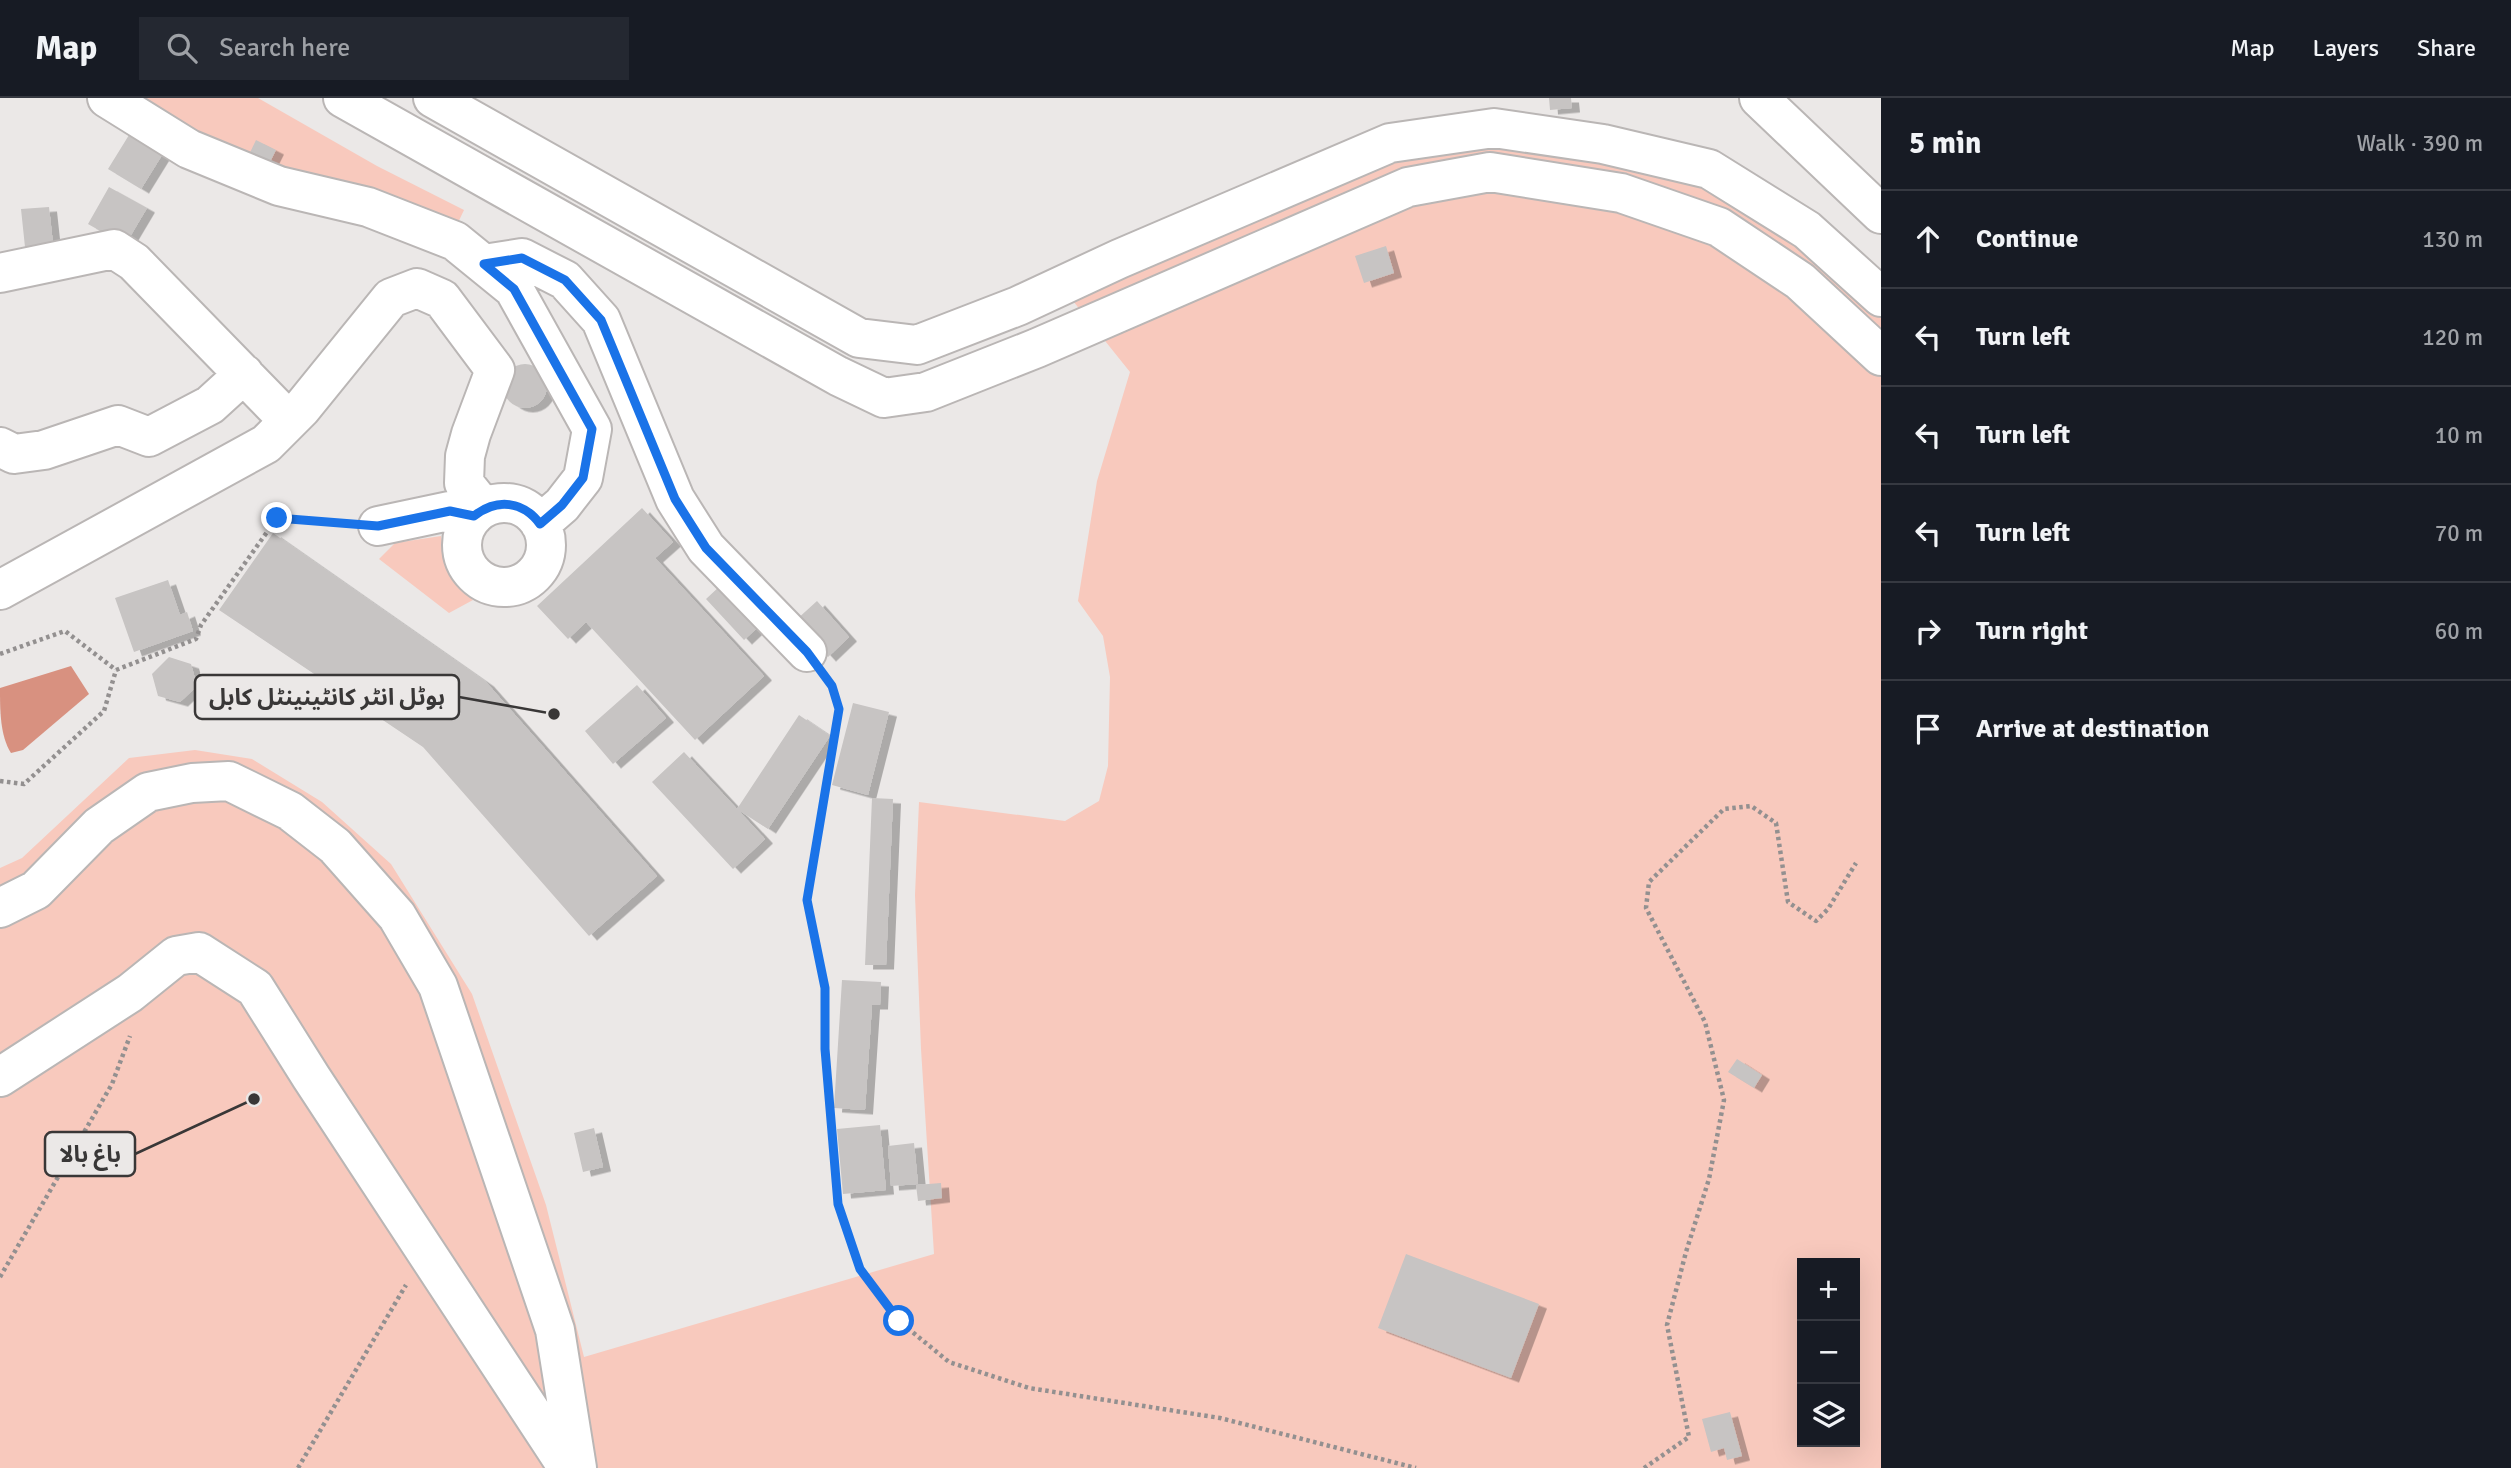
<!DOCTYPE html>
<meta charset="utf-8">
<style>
body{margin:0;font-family:Signika,"Noto Sans Arabic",sans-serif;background:#242831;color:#f1f3f6}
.controls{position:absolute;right:21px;bottom:21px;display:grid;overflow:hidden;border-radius:0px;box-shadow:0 7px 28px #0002}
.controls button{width:63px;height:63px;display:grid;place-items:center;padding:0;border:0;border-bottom:2px solid #363941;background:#171b24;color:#f1f3f6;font:35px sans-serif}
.stop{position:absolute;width:21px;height:21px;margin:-16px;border:5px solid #1a73e8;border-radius:50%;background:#fff}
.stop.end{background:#1a73e8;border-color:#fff;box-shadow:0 2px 7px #0008}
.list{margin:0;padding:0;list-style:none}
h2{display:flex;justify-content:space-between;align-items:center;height:91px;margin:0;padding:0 28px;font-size:30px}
h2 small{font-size:23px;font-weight:400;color:#9ea1a6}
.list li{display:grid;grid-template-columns:46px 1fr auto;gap:21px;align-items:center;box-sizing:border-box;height:98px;padding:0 28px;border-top:2px solid #363941}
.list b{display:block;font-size:26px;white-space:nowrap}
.list em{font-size:23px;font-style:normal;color:#9ea1a6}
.icon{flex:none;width:38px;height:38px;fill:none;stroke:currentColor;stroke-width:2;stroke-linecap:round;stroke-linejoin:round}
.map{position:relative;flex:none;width:1881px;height:1370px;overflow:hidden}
header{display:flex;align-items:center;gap:42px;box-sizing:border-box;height:98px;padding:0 35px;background:#171b24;border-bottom:2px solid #363941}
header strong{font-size:33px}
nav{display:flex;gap:38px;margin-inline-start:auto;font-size:24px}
.search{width:490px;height:63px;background:#242831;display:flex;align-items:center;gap:18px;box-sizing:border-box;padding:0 24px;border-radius:0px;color:#9ea1a6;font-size:26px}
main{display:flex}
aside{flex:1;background:#171b24}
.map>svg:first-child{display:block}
.green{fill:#f8c9bd;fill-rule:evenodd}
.water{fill:#d89180}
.building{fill:#c7c4c3;filter:url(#shadow)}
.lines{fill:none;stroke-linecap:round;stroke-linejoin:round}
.minor-casing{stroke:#bab6b5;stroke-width:42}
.path{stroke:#939090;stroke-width:4.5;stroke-dasharray:3.5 3.5;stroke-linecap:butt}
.minor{stroke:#fff;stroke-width:38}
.route{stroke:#1a73e8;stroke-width:9}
.leader{fill:none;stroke:#393737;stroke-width:2.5}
.callout-dot{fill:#393737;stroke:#ebe8e7;stroke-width:2.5}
.callout{fill:#ebe8e7;stroke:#393737;stroke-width:2.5}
.callout-label{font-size:23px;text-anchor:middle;font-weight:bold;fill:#393737}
</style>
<header>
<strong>Map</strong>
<div class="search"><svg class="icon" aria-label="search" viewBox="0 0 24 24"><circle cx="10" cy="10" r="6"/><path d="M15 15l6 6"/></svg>Search here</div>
<nav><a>Map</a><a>Layers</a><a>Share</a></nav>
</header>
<main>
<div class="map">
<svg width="1881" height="1370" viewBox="0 0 1881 1370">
<defs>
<filter id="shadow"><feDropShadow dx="8" dy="4.5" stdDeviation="0" flood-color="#0004"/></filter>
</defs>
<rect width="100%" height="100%" fill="#ebe8e7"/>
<path class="green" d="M135,0H258L377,68L464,112L455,131L256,76Z
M1494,30L1709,71L1881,199V1370H0V770L22,760L129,660L195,652L252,661L322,704L391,766L472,896L546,1107L584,1259L934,1156L921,951L915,797L919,704L1065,723L1099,703L1108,668L1110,579L1103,538L1078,503L1097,383L1130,274L1061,188L1390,45ZM1802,1165H1855V1344H1802Z
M441,438C445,465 453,483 473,502L449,515L379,461L395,445Z"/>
<path class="water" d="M71,568L89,596L23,652L11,655C0,638 0,612 0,590Z"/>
<path class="building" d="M1549,0H1571L1572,10L1550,12Z
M129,37L162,57L141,91L108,71Z
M256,42L276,52L265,74L245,65Z
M109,89L147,110L125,147L88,126Z
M49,109L53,146L25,149L21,111Z
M1386,148L1394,175L1364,185L1355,158Z
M503 288a22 22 0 1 1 44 0a22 22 0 1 1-44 0Z
M642,410L673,444L655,460L764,578L695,642L586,524L568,541L537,508Z
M273,435L486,584L657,778L589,838L423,649L219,512Z
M168,482L180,517L187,514L193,533L134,554L115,500Z
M720,488L758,529L744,542L706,501Z
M817,503L849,539L828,559L795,523Z
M169,559L191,566L197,588L180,604L158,598L152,576Z
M637,587L666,620L613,666L585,633Z
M853,605L889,614L868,697L832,687Z
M799,617L830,638L768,731L737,711Z
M684,654L765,741L733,771L652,684Z
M872,700L893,701L886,867H865Z
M842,882L881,884L880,907H872L865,1012L834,1010Z
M1737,961L1762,977L1754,990L1728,974Z
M880,1027L886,1092L843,1096L837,1031Z
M594,1030L603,1069L583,1074L574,1035Z
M914,1045L918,1086L891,1088L888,1048Z
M941,1085L942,1100L918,1103L916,1087Z
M1406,1156L1539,1206L1511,1280L1378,1230Z
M1730,1314L1742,1358L1727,1362L1724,1350L1711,1354L1702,1321Z"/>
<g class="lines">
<defs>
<path id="minor" d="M107,0L189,51L279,88L368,109L455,143L514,191L592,331L583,380L562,407L540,426
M343,0L838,278L884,300L926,294L1037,250L1408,89L1490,74L1621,95L1719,129L1800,183L1881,258
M433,0L859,240L917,247L1018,208L1119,161L1390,45L1494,30L1603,46L1709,71L1807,132L1881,199
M1759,0L1881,116
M484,166L522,160L565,182L601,222L675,401L706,450L807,554
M0,175L114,151L134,164L289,323
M0,349L14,356L44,352L118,327L149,339L210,307L244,276
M462 447a42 42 0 1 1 84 0a42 42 0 1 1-84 0Z
M378,428L449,413L474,418
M0,492L266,346L301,311L391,200L417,190L442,201L495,272L471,336L465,358L464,385L484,410
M0,810L36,792L99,728L148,694L192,685L229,683L290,713L335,748L397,818L438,888L555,1232L577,1370
M0,979L130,895L176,858L199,854L255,890L311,979L568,1370"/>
</defs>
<use href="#minor" class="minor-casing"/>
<path class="path" d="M0,556L65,533L116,572
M116,572L196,541L201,527L277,420L346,425
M826,580L832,588L839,611L807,802L825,890V951L838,1106L860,1172L899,1223L949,1264L1029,1290L1220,1320L1416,1370
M0,683L24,686L104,613L116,572
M0,1179L112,986L130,938
M298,1370L406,1187
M1644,1370L1689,1339L1667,1227L1686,1154L1709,1081L1724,1002L1705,924L1646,810L1649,784L1724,711L1751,708L1776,725L1788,804L1816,823L1828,811L1856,765"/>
<use href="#minor" class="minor"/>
</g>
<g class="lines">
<path class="route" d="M277,420L378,428L450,413L474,418C497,400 523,403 540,426L562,407L583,380L592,331L514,191L484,166L522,160L565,182L601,222L675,401L706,450L807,554L832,588L839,611L807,802L825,890V951L838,1106L860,1171L899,1223"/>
</g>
<path class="leader" d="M554 616L459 599M254 1001L135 1056"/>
<g class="callout-dot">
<circle cx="554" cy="616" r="7"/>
<circle cx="254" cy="1001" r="7"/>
</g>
<g class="callout">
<rect x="195" y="577" width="264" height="44" rx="7"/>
<rect x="45" y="1034" width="90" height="44" rx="7"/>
</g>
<g class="callout-label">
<text x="327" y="607">ہوٹل انٹر کانٹینینٹل کابل</text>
<text x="90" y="1064">باغ بالا</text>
</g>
</svg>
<div class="controls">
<button>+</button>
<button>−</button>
<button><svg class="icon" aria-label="layers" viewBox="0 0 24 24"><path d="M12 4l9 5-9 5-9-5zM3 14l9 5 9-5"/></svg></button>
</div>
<div class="stop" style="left:899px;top:1223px"></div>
<div class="stop end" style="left:277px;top:420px"></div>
</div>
<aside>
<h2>5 min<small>Walk · 390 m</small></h2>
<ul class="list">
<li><svg class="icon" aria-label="ahead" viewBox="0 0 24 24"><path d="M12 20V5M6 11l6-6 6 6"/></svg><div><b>Continue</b></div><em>130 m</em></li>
<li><svg class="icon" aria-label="left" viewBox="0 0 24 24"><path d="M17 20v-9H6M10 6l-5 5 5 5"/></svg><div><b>Turn left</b></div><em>120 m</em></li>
<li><svg class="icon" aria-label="left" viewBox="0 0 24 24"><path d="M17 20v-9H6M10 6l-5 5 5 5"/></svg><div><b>Turn left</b></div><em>10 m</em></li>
<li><svg class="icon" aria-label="left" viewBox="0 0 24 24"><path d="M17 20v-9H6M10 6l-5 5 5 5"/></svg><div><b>Turn left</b></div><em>70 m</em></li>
<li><svg class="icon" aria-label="right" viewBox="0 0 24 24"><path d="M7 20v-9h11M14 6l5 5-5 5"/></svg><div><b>Turn right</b></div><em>60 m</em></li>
<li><svg class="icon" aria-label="arrive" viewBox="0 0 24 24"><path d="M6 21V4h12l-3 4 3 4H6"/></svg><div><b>Arrive at destination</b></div></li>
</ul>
</aside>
</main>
